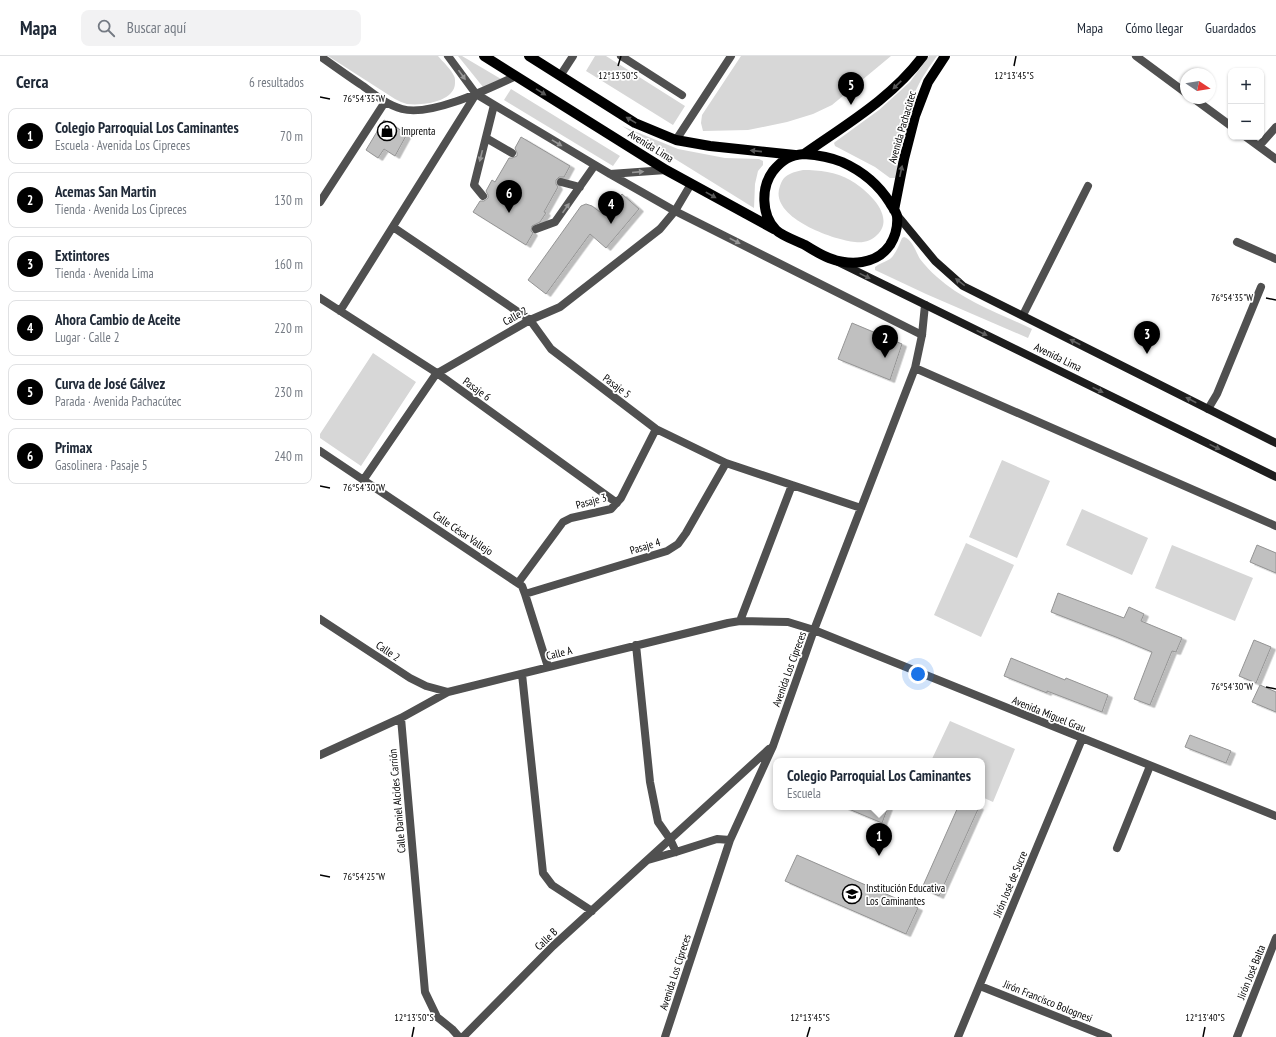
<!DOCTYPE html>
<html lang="es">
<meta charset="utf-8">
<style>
body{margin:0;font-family:"PT Sans Narrow",sans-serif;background:#f2f2f3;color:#1f2937}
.controls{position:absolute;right:12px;top:12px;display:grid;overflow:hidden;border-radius:8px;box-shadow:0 1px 3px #0004}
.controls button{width:36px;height:36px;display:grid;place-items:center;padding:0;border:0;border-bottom:1px solid #e0e1e3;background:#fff;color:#1f2937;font:20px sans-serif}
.compass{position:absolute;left:860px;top:12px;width:36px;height:36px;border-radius:50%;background:#fff;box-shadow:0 1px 3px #0004;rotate:102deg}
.you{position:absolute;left:598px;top:618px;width:14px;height:14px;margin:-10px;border:3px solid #fff;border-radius:50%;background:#1a73e8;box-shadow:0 0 0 6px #1a73e833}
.badge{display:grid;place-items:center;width:26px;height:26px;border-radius:50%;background:#000;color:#fff;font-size:13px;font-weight:700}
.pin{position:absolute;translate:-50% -33px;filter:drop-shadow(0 1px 2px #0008)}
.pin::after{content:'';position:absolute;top:21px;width:14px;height:12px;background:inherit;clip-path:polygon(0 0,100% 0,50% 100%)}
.popup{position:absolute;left:453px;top:702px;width:212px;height:52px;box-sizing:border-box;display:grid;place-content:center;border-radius:8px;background:#fff;filter:drop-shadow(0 1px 3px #0005);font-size:13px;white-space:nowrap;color:#747a83}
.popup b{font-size:15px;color:#1f2937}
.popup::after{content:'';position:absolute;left:50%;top:100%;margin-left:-8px;border:8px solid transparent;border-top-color:#fff}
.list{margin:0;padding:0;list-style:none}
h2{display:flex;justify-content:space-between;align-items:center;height:52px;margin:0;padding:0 16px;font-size:17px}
h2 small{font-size:13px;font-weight:400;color:#747a83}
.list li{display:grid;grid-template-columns:26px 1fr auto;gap:12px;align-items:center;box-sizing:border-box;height:56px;margin:0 8px 8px;padding:0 8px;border:1px solid #e0e1e3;border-radius:8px}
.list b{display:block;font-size:15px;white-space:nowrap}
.list p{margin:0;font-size:13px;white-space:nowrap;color:#747a83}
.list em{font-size:13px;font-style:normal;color:#747a83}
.icon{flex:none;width:22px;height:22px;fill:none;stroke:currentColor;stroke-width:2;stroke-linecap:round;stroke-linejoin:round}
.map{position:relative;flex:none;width:956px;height:981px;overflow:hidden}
header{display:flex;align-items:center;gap:24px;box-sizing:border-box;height:56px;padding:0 20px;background:#fff;border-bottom:1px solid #e0e1e3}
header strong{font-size:19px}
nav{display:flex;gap:22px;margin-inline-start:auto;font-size:14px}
.search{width:280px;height:36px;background:#f2f2f3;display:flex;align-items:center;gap:10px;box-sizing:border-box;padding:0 14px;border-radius:8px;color:#747a83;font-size:15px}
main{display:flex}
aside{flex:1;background:#fff}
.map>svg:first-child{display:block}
.green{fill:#d7d7d7}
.building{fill:#c0c0c0;stroke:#949494;filter:url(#shadow)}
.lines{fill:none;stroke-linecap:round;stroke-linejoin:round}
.lane{stroke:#505050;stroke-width:8}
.street{stroke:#505050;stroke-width:8}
.secondary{stroke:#1d1d1d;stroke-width:8}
.primary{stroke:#000;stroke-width:10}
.oneway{fill:#969696}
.oneway2{fill:#595959}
.oneway3{fill:#616161}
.ticks{fill:none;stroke:#000;stroke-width:1.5}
.labels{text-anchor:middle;stroke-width:3.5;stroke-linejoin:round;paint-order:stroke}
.street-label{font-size:11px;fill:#000;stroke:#fff}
.poi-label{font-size:11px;fill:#000;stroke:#fff;text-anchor:start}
.ticks-label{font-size:10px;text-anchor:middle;fill:#000;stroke:#fff;stroke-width:3.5;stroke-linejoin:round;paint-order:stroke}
</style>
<header>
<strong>Mapa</strong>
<div class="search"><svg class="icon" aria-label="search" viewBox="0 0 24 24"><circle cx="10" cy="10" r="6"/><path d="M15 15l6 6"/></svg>Buscar aquí</div>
<nav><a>Mapa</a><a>Cómo llegar</a><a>Guardados</a></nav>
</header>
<main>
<aside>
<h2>Cerca<small>6 resultados</small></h2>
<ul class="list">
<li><span class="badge">1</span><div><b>Colegio Parroquial Los Caminantes</b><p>Escuela · Avenida Los Cipreces</p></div><em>70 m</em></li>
<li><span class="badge">2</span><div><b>Acemas San Martin</b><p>Tienda · Avenida Los Cipreces</p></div><em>130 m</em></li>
<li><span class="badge">3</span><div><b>Extintores</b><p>Tienda · Avenida Lima</p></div><em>160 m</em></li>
<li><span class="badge">4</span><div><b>Ahora Cambio de Aceite</b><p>Lugar · Calle 2</p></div><em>220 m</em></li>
<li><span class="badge">5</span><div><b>Curva de José Gálvez</b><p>Parada · Avenida Pachacútec</p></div><em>230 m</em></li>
<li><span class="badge">6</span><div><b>Primax</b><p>Gasolinera · Pasaje 5</p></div><em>240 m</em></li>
</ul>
</aside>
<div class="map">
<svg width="956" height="981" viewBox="0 0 956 981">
<defs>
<filter id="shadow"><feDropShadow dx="4.5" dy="2.5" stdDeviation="0" flood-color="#0004"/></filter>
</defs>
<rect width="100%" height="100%" fill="#fff"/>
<path class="green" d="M8,0H118C123,6 131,13 134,20C135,22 135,23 135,26C136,46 102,50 87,48C83,47 79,45 75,43Z
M138,0H142L181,23L163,31Z
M275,0H286L365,50L353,69L266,15Z
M421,0H571L512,49L493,58L467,66L428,74L383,75L381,67L382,59Z
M609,0H617C610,10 602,21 597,32C583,59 577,90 577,120L575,122H570L555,111L515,90L514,87L515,86L559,54L590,26Z
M191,33L300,100L293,110L184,44Z
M302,70L358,93L405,102L439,103L443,105V109L438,115L435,128L434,152Z
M483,114C499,114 516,116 530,124C546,133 577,160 557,179C551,185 544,187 535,186C513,184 448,161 460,130C464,118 471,117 483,114Z
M584,181C592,183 596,196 600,203C605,209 611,216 617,221C643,245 681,258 712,273L708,282L606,238L555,214V211C560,207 565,206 570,203C576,198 579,189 582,182Z
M53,297L96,326L41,410L0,382V378Z
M682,404L730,425L697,502L649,481Z
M762,453L828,482L812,519L746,489Z
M646,487L694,509L661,581L614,559Z
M852,489L933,522L915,565L835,532Z
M630,665L695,693L673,746L662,741V705H611Z"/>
<path class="building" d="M64,64L87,78L75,100L64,93L58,102L46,94Z
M201,81L250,110L244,121H239L236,124V128L238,131L224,156L226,157L220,166L212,170L211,175L213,177L206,189L153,156L160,145H164L168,142V139L166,135L172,124L175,126L189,102H192L197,100V97L195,92Z
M302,138L319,153L286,192L270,178L226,238L208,224L261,150L266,148L272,150L284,159Z
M532,267L582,288L570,324L518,303Z
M937,489L956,497V517L930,506Z
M738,537L804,562L809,551L824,558L821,565L862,582L856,596L852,595L830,649L814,643L832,596L796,581L731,556Z
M934,584L951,591L936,627L919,620Z
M691,602L745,624L746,622L788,639L782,656L727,635V637L684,620Z
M940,629L956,636V656L932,646Z
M870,679L911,695L906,707L865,691Z
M524,751H568L562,767Z
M638,751H659L619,840L602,832Z
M477,799L598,852L586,878L465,825Z"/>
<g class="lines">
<path class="lane" d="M301,0L362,39
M156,38L290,118L355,155L602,279
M166,82L192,97
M290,118L346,114
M241,126L260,131
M163,140L154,129L174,49
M216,173L235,166L275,109
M703,259L768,130
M888,353L897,338L941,231
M797,792L830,710"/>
<path class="street" d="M0,0C14,10 28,20 43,30C55,39 67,49 82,53C111,61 170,32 196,20
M128,0L156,38
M816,0L866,37
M240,20L253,0
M873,42L911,70
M926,81L956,103
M356,84L411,0
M939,90L956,71
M0,146L65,46
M73,171L210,264L231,293L336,373L406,407L541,452
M917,186L956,203
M0,242L117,317L297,447
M20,255L156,38
M595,312L956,470
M0,395L202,530L205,538L228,611
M44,423L116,318L210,264L240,251L340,173L355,155L371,128
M198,527L243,466L251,462L291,453L301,442L336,373
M205,538L347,495L358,488L366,477L406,407
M0,563L90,622L106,630L128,636
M420,565L472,429
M316,589L330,726L338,766L350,783L356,796
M202,618L223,817L232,829L272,855
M81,662L105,936L117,961L132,973L139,981
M0,699L81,662L128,636L408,567L420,565L468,566L494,574L956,760
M328,804L356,796L397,783L410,784
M660,930L788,981
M143,981L233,890L449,693
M345,981L410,784L453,690L494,574L595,312L602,279L605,249
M638,981L762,683
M917,981L956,882"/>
<path class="secondary" d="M577,159L615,205L643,230L956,387
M518,206L956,421"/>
<path class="primary" d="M164,0L346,114L454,173
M209,0L315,67L356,84L390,90L475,99
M484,98C497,99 510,101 522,106C542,115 559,129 570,147C572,151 576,155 577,160C578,170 575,181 570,189C556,209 530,210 509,202C501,199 493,194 485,189C477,185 462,180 456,174C441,159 441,131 453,115C462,104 470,99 484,98Z
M484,98C525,69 572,42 603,0
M574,154L584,103L595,60L608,26L625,0"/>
</g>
<defs><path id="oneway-solid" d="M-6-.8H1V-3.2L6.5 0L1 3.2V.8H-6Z"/></defs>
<g class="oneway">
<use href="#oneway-solid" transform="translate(142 19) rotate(54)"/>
<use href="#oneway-solid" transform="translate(237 87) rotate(31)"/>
<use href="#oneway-solid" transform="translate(161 100) rotate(104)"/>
<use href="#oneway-solid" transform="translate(318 116) rotate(-5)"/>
<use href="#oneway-solid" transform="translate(246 152) rotate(-55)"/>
<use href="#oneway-solid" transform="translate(415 185) rotate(27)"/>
</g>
<g class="oneway2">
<use href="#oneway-solid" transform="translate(577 29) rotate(136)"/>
<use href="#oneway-solid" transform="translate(221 36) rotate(32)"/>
<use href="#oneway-solid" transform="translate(311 64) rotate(-149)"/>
<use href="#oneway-solid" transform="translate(436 95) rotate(-174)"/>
<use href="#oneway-solid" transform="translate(581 115) rotate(-78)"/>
<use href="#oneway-solid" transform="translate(391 139) rotate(29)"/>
</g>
<g class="oneway3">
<use href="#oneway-solid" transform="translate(545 220) rotate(26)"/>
<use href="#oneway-solid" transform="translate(640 226) rotate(-142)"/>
<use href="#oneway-solid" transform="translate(662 277) rotate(26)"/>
<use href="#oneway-solid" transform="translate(755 286) rotate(-153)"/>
<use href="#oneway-solid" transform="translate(778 334) rotate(26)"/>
<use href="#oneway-solid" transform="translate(871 344) rotate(-153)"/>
<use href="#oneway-solid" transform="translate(895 391) rotate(26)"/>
</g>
<path class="ticks" d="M298,10L301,0M694,10L696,0M0,41L10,43M946,242L956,244M0,430L10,432M946,631L956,633M0,819L10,821M92,981L94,971M487,981L490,971M883,981L885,971"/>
<defs>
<symbol id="shop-ring" viewBox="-11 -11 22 22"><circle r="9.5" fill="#fff" stroke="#000" stroke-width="1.5"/><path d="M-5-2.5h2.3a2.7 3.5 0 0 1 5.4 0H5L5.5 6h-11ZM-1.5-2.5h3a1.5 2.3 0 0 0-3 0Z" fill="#000"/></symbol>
<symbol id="school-ring" viewBox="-11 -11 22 22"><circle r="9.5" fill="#fff" stroke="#000" stroke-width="1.5"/><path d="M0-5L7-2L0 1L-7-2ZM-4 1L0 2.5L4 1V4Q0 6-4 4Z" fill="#000"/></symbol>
</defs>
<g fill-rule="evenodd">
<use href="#shop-ring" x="56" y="64" width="22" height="22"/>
<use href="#school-ring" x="521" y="827" width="22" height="22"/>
</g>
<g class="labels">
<g class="street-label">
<text transform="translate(582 71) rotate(-74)" y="4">Avenida Pachacútec</text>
<text transform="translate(331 90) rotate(32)" y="4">Avenida Lima</text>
<text transform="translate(195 260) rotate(-29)" y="4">Calle 2</text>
<text transform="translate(738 301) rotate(26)" y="4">Avenida Lima</text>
<text transform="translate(297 330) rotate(37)" y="4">Pasaje 5</text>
<text transform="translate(157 333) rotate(36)" y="4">Pasaje 6</text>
<text transform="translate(271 445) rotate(-15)" y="4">Pasaje 3</text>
<text transform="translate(143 477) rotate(34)" y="4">Calle César Vallejo</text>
<text transform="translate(325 490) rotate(-17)" y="4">Pasaje 4</text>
<text transform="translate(68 595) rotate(34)" y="4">Calle 2</text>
<text transform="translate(239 597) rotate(-14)" y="4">Calle A</text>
<text transform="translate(469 613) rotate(-70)" y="4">Avenida Los Cipreces</text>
<text transform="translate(729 658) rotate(22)" y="4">Avenida Miguel Grau</text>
<text transform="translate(77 745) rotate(-95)" y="4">Calle Daniel Alcides Carrión</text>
<text transform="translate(690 828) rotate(-67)" y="4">Jirón José de Sucre</text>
<text transform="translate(226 883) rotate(-44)" y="4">Calle B</text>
<text transform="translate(355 916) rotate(-72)" y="4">Avenida Los Cipreces</text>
<text transform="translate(931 916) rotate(-68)" y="4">Jirón José Balta</text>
<text transform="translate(728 945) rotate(22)" y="4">Jirón Francisco Bolognesi</text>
</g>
<g class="poi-label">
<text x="81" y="79">Imprenta</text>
<text x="546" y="836">Institución Educativa<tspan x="546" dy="13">Los Caminantes</tspan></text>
</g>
</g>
<g class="ticks-label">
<text x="298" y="23">12°13'50"S</text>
<text x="694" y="23">12°13'45"S</text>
<text x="44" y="46">76°54'35"W</text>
<text x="912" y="245">76°54'35"W</text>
<text x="44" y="435">76°54'30"W</text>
<text x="912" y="634">76°54'30"W</text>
<text x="44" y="824">76°54'25"W</text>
<text x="94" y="965">12°13'50"S</text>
<text x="490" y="965">12°13'45"S</text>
<text x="885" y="965">12°13'40"S</text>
</g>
</svg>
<div class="controls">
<button>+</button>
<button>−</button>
</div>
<svg class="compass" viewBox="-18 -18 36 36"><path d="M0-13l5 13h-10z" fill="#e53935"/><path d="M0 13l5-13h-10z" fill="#747a83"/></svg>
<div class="you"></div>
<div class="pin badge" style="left:559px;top:800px">1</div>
<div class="popup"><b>Colegio Parroquial Los Caminantes</b>Escuela</div>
<div class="pin badge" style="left:565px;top:302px">2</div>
<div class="pin badge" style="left:827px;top:298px">3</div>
<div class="pin badge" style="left:291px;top:168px">4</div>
<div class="pin badge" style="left:531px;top:49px">5</div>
<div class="pin badge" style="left:189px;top:157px">6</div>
</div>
</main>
